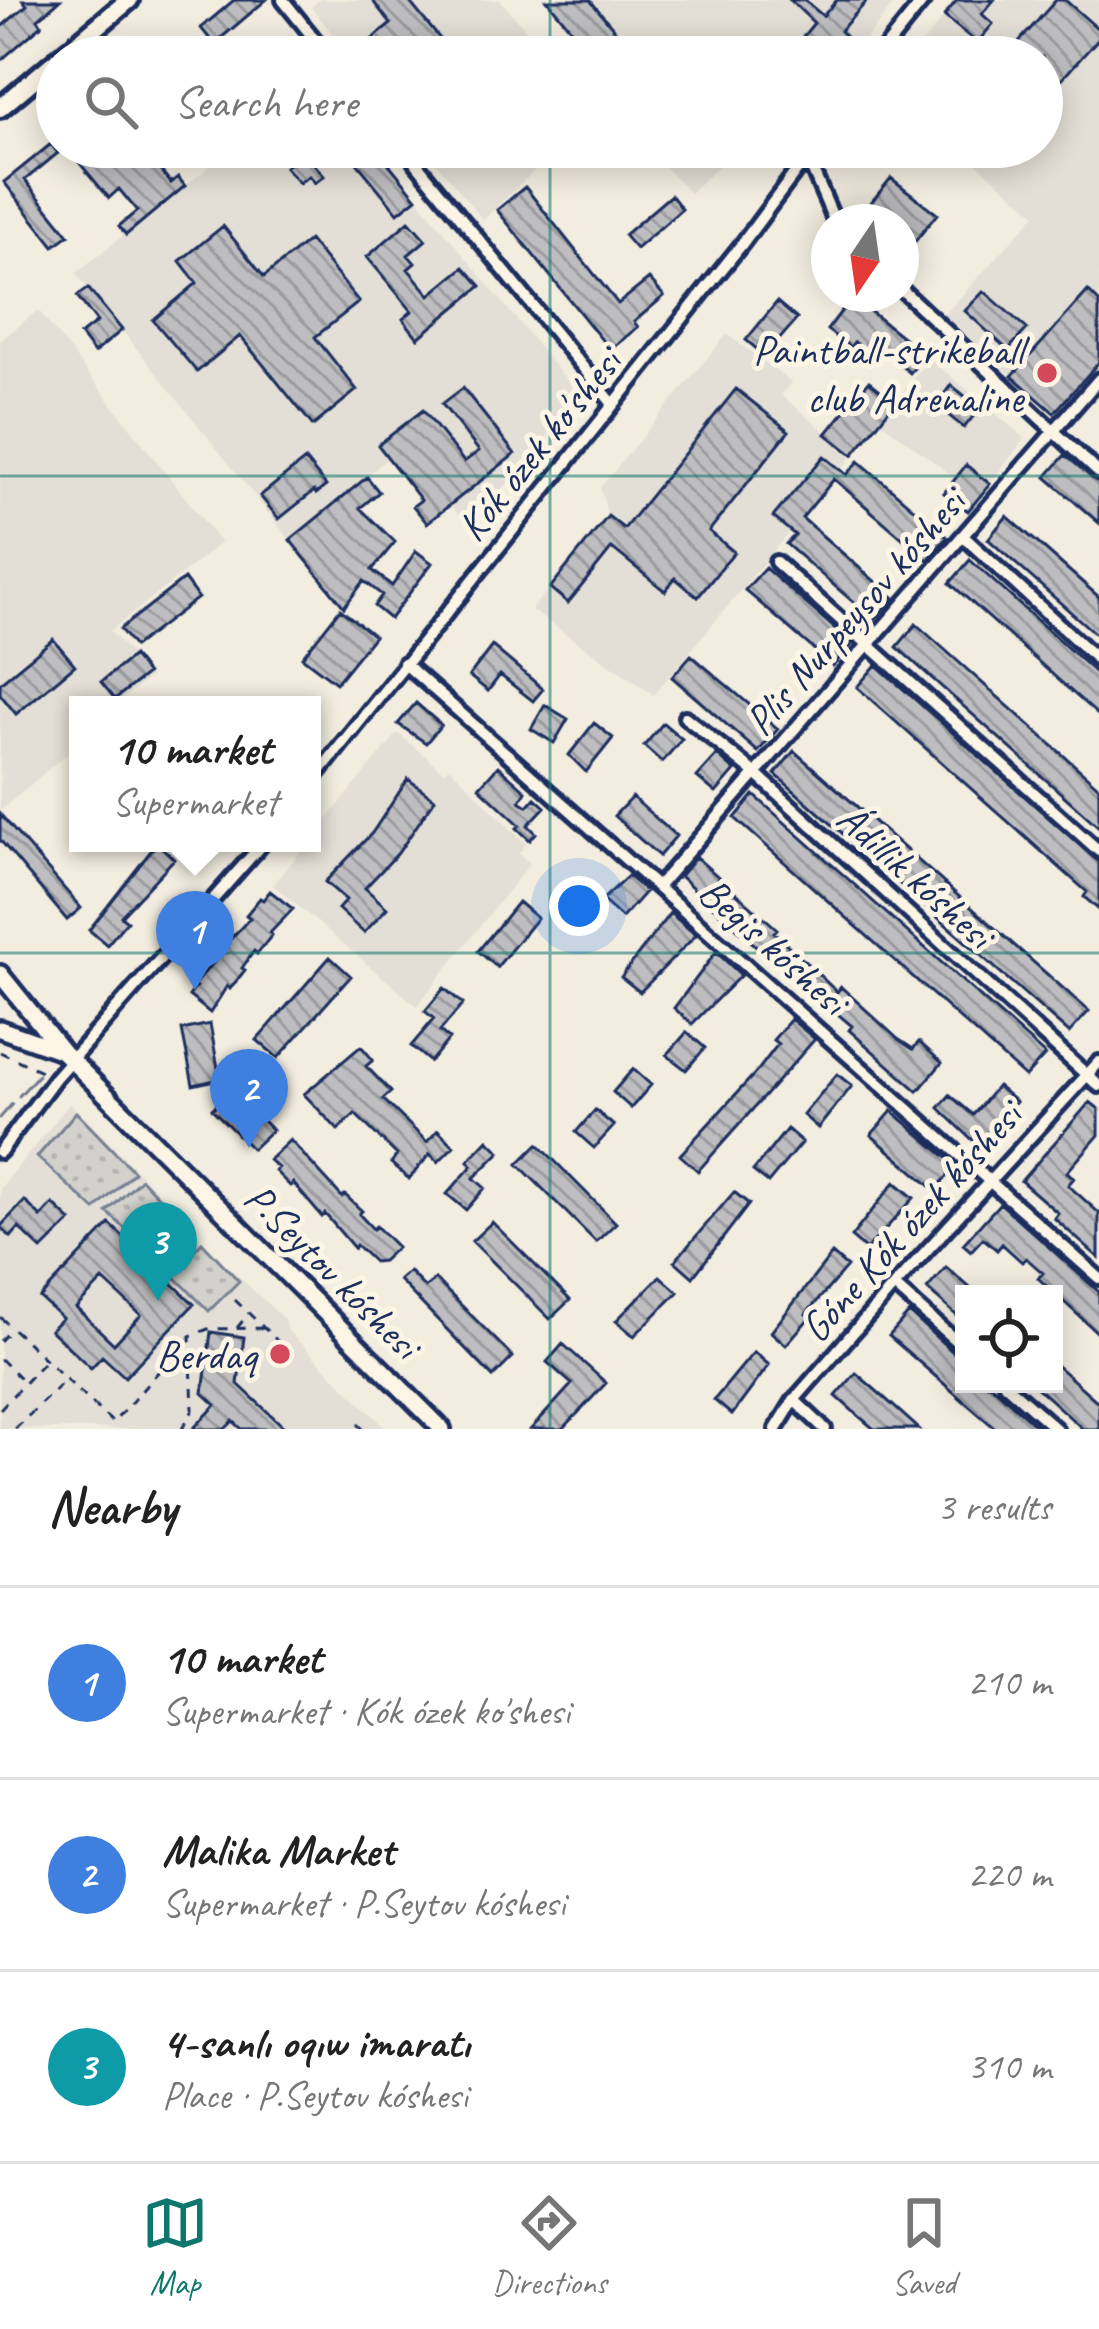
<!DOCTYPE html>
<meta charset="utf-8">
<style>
body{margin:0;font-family:Caveat,sans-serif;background:#f6f6f6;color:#222}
.controls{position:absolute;right:36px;bottom:36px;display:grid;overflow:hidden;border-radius:0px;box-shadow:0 6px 30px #0003}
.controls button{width:108px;height:108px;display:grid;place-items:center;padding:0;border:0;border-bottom:3px solid #e0e0e0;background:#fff;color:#222;font:60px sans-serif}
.compass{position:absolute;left:811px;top:204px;width:108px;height:108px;border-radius:50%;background:#fff;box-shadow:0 6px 30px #0003;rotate:193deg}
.you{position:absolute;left:579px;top:906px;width:42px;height:42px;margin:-30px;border:9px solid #fff;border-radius:50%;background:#1a73e8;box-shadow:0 0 0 18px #1a73e833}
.badge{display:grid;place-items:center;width:78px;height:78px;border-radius:50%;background:#0f766e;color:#fff;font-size:39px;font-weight:700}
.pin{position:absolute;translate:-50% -99px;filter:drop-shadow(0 3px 6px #0008)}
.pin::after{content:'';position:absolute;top:63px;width:42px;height:36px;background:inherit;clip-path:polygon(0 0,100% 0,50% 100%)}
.popup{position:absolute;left:69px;top:696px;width:252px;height:156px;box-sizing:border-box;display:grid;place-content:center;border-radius:0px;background:#fff;filter:drop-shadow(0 3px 9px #0005);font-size:39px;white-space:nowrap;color:#767676}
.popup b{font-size:45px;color:#222}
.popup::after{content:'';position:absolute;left:50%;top:100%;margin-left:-24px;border:24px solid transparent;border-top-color:#fff}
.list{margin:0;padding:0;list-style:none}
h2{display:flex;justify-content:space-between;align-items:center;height:156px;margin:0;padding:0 48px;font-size:51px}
h2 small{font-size:39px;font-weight:400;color:#767676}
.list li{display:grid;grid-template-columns:78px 1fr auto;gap:36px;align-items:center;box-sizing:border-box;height:192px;padding:0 48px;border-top:3px solid #e0e0e0}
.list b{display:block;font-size:45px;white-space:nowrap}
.list p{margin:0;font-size:39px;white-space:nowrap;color:#767676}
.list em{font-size:39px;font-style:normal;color:#767676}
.icon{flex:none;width:66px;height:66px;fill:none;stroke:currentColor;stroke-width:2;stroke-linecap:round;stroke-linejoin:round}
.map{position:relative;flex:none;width:1099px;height:1429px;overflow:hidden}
.search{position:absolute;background:#fff;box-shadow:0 6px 30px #0003;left:36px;right:36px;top:36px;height:132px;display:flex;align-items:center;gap:30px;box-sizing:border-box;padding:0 42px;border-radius:66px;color:#767676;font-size:45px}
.sheet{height:732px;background:#fff}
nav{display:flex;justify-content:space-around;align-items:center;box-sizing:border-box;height:168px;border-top:3px solid #e0e0e0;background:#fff;font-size:33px;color:#767676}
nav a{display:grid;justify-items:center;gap:6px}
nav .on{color:#0f766e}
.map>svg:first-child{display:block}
.built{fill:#e3dfd6}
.grass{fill:url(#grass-dots);stroke:#778095;stroke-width:3}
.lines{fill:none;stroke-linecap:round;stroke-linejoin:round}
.stream{stroke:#707a91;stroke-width:3}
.building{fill:url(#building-back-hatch);stroke:#1b2f5e;stroke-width:3;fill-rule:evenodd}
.minor-casing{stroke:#1b2f5e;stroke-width:20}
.secondary-casing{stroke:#1b2f5e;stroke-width:24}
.primary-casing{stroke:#1b2f5e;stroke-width:26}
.path{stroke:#1b2f5e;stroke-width:3;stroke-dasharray:9 9;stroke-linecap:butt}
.minor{stroke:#fcf5e5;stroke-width:10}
.secondary{stroke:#fcf5e5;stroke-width:15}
.primary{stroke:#fcf5e5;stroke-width:16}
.grid{fill:none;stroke:#0f766e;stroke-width:3;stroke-opacity:0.55}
.poi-dot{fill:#d1495b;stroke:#fcf5e5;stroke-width:4.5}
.labels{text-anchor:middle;stroke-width:10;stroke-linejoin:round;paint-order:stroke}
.poi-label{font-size:42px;fill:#1b2f5e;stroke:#fcf5e5;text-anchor:end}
.street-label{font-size:42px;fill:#1b2f5e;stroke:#fcf5e5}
</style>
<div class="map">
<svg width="1099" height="1429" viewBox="0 0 1099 1429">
<defs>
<pattern id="grass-dots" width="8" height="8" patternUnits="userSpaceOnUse" patternTransform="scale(3)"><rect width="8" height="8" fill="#d3d1cc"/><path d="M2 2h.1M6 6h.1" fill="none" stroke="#b5b4b2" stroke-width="1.8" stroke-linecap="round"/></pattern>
<pattern id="building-back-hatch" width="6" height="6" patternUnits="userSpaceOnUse" patternTransform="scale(3)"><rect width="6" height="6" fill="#bebec0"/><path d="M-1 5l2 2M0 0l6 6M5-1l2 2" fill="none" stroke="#9a9b9f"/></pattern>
</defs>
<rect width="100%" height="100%" fill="#f3ede0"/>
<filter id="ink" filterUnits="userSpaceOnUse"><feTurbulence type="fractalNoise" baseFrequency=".00833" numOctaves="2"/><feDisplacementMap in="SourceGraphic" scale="24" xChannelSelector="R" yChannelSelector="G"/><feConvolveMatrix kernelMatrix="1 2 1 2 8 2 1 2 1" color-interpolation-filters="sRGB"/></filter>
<g filter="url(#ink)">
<path class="built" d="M319,0H500L550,57H351L311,7Z
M547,0H897L859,48L822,15L786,57H594Z
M957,0H1099V362L1054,413L944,315L1036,214L958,147H1042V57H912Z
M234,147H375L581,398L470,527L450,505L427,523L413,506L420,499L388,458L290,540L76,273Z
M424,147H559L483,220Z
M645,147H739L690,193Z
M38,310L221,543L110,631L151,676L115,705H78V744L0,811V341Z
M727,334L791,382L781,395L853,455L654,695L531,610L608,516L600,488Z
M929,358L1025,438L990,484L966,465L955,478L880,421Z
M398,733L444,772L450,767L526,844L519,854L530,863L417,1006L273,885Z
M70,1103L176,1211L174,1214L187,1229L284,1319L287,1330L387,1429H0V1189Z"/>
<path class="grass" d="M76,1112L134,1172L95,1210L37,1157Z
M141,1179L173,1212L142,1244L107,1212Z
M202,1242L239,1281L209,1311L172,1274Z"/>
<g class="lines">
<path class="stream" d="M19,1096L38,1075
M0,1118L12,1104"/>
</g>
<path class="building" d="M23,0H60L38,19L42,25L0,61V28L27,5Z
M234,0H266L214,44L201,28Z
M372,0H408L455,57H418L407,44L392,57H365L359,50L391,24Z
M547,0H590L637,57H594Z
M790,0H804L823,16L837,0H868L840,31L849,40L833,57H786L814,23Z
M957,0H994L982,14L993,24L977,43L944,16Z
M1056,0H1065L1099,30V38L1052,90L1042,81V57H1015L1009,53Z
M51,144L58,153L25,180L69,235L54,246L4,182Z
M80,147H126L143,168L152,160L171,183L178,177L185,186L126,235L119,226L137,211L119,189L109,198L72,154Z
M293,147H300L324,176L315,183L309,176L299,183L285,167L294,160L287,152Z
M344,147H375L417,198L398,213Z
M891,178L937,214L901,259V222H855Z
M525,187L618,304L649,279L664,296L634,322L638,327L610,350L497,210Z
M671,195L682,209L636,249L624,235Z
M409,221L426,240L408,255L415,263L408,269L430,295L464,267L481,286L418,338L403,319L412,311L367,257Z
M223,226L264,277L309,240L359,302L315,337L357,390L313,426L240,336L197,372L153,320L197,283L180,261Z
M88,288L122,330L94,353L80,335L97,322L77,296Z
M984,291L1027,329L1008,350L965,311Z
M1088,291L1099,302V362L1054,413L1012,376Z
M852,297L925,355L910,373L873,342L866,352L854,342L850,347L827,330Z
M777,302L797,319L765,356L746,340Z
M869,381L895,402L853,455L826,434Z
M951,385L980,408L964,428L936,405Z
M463,388L515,454L427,523L413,506L421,500L378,445L423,410L464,462L479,451L442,404Z
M736,389L789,431L709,531L734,552L698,597L675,578L665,591L612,548L568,603L550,588L608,516L624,529Z
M1065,455L1099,483V523L1046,477Z
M824,456L847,475L859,461L947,537L928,560L834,479L802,518L894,598L874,620L786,544L795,535L773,517Z
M305,460L326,486L316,494L314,491L279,519L260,496Z
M966,465L990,484L968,511L944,493Z
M367,477L379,492L360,508L395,542L372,570L392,586L416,551L432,563L390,619L374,606L382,595L364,581L344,607L290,540Z
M1007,516L1099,597V637L988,539Z
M970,560L1099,676V716L950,583Z
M765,568L853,644L833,666L745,590Z
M184,579L198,598L134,647L120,629Z
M340,609L374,636L336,683L302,657Z
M916,624L1099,787V827L897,647Z
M53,639L75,665L16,714L0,694V683Z
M492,646L543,689L533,701L500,675L488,691L469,676Z
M691,655L778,729L758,752L672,677Z
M133,656L147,674L115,699L101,682Z
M876,665L1099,862V910L1084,897L1087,892L857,687Z
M416,703L441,725L426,743L398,724Z
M545,705L568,719L554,743L531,729Z
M594,723L613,738L586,772L569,755Z
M663,723L682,739L662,762L644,746Z
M794,751L1089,1011L1069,1033L775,774Z
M717,755L735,771L716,793L697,777Z
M498,766L526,791L520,801L528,806L535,798L545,807L528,825L536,833L530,840L517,828L520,825L479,787Z
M408,779L435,799L398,853L365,888L387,908L364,933L338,909L346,900L325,882L372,833Z
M754,795L1045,1055L1025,1077L735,818Z
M632,797L676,836L659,856L614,816Z
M0,814L81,908L67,920L0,840Z
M157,843L174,859L121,916L127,921L107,945L89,930Z
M696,857L777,929L774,932L837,992L841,987L898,1039L913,1049L919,1042L942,1063L918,1091L849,1030L852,1026L818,997L815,1000L680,876Z
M628,876L646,891L622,918L602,900Z
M270,891L293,909L270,933L272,935L257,954L254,951L242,968L245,970L230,989L227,986L210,1013L189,996L196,987L193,985L223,952L220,950L250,918L246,915L260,898L263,900Z
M518,902L537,918L497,967L478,951Z
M670,913L696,935L640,992L621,977Z
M716,952L741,975L692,1024L674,1008Z
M330,957L351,976L278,1058L257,1040Z
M444,988L463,1004L440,1031L449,1039L430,1062L411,1046L434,1019L425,1011Z
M791,1019L815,1039L698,1171L680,1155L759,1069L778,1044L773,1040Z
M210,1024L220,1079L193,1085L182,1030Z
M687,1032L705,1048L686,1070L667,1055Z
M361,1046L373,1060L366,1066L391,1092L383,1099L427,1142L438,1130L454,1146L438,1162L430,1154L409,1179L391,1163L397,1155L355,1114L338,1130L304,1094Z
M633,1069L651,1085L631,1108L613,1092Z
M837,1074L852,1086L818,1128L803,1115Z
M997,1086L1016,1102L977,1144L939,1108L950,1095L973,1115Z
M232,1090L272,1130L252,1149L212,1109Z
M1090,1102L1099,1109V1135L1067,1172L1074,1178L1068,1185L1099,1213V1258L1054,1218L1058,1213L1021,1181Z
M595,1110L614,1126L594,1148L576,1132Z
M892,1111L957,1166L935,1190L871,1135Z
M787,1129L802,1142L768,1183L753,1171Z
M290,1140L342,1197L345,1195L362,1211L359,1214L373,1229L376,1226L397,1247L382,1261L374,1262L356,1245L354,1248L325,1214L322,1217L293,1183L290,1186L275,1171L278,1168L269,1160Z
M488,1140L500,1152L474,1178L485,1188L466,1210L447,1194L472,1166L468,1161Z
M538,1144L616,1223L596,1242L518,1164Z
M895,1182L914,1198L866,1250L851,1237Z
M734,1192L749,1204L693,1277L675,1261Z
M25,1201L41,1217L53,1204L71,1221L42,1250L19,1228L11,1237L0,1227Z
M1000,1203L1099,1292V1334L1038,1278L1043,1273L1026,1258L1022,1262L1002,1244L997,1250L983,1238L971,1251L963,1244Z
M492,1222L570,1300L550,1319L472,1241Z
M110,1224L194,1304L125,1377L102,1356L91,1368L50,1330L62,1318L40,1298ZM103,1280L141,1315L114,1344L76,1308Z
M832,1254L847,1267L806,1314L810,1317L786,1345L771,1332Z
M946,1267L977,1294H964V1322L927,1289Z
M409,1271L425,1288L435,1279L513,1357L493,1377L399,1280Z
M660,1276L678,1292L634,1336L616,1321Z
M909,1313L964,1362V1384H990L1039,1429H996L889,1336Z
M211,1332L244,1337L238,1384L286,1429H242L233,1421L225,1429H193L216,1405L203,1393Z
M563,1344L606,1383L563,1429H531L572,1384L547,1362Z
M754,1352L769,1365L732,1415L714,1400Z
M1054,1363L1099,1403V1429H1083L1033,1384H1054Z
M856,1373L879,1393L919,1429H874L854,1412L836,1396Z"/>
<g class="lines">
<defs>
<path id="minor" d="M283,0L329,57
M878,57L924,0
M403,147L613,404
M807,157L835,222
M901,289L1099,473
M963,536L1099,661
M776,562L1099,851
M404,663L1099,1278
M685,717L756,774L1099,1086
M312,781L742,244L814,147
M658,886L1099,379
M0,1152L55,1078L263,843
M894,1286L964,1348
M1005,1384L1056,1429
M794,1400L825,1429
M776,1429L794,1400L894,1286L1099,1062"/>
<path id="secondary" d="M0,974L63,1052L442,1429
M0,1029L59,1050"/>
<path id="primary" d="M61,57L129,0
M0,108L57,60"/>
</defs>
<use href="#minor" class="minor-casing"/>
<use href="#secondary" class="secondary-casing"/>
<use href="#primary" class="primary-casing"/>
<path class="path" d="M0,1052L43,1072
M235,1300L290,1353
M0,1317L113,1423L190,1336
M237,1328L249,1313
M0,1341L11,1329
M0,1359L23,1381
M0,1409L44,1362
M358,1424L363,1429
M15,1429L65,1380
M182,1429L193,1410L190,1336L208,1329L265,1328"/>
<use href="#minor" class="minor"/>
<use href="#secondary" class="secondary"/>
<use href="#primary" class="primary"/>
</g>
</g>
<path class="grid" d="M550,0V57M550,147V1429M0,476H1099M0,953H1099"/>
<g class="poi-dot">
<circle cx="1047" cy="373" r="12"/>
<circle cx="280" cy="1354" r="12"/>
</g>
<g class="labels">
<g class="poi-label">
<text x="1023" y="364">Paintball-strikeball<tspan x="1023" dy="48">club Adrenaline</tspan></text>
<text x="256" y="1369">Berdaq</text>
</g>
<g class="street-label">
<text transform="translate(538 444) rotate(-51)" y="15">Kók ózek ko'shesi</text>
<text transform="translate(854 611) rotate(-49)" y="15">Plis Nurpeysov kóshesi</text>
<text transform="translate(916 875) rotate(42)" y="15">Ádillik kóshesi</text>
<text transform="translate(774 945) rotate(42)" y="15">Begis kóshesi</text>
<text transform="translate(910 1221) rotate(-48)" y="15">Góne Kók ózek kóshesi</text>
<text transform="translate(333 1270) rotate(45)" y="15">P.Seytov kóshesi</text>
</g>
</g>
</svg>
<div class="controls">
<button><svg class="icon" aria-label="locate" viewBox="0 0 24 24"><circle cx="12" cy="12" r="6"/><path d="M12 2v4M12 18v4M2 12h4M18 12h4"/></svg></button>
</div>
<svg class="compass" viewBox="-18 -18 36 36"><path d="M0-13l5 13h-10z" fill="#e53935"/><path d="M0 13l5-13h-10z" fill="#767676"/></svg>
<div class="you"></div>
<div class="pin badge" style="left:195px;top:990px;background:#3f7fe0">1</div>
<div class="popup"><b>10 market</b>Supermarket</div>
<div class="pin badge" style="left:249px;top:1148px;background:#3f7fe0">2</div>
<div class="pin badge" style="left:158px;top:1301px;background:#0f9aa8">3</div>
<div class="search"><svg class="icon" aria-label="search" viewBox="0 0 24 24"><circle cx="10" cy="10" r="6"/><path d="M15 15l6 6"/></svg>Search here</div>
</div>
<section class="sheet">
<h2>Nearby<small>3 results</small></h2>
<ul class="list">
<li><span class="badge" style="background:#3f7fe0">1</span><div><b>10 market</b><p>Supermarket · Kók ózek ko'shesi</p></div><em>210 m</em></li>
<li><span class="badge" style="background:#3f7fe0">2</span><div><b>Malika Market</b><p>Supermarket · P.Seytov kóshesi</p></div><em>220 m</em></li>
<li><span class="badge" style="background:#0f9aa8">3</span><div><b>4-sanlı oqıw imaratı</b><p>Place · P.Seytov kóshesi</p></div><em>310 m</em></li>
</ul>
</section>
<nav>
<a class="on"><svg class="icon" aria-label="map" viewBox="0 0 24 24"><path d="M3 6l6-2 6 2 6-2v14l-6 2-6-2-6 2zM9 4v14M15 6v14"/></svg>Map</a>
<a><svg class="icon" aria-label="directions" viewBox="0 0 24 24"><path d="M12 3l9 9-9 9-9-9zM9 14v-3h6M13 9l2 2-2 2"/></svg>Directions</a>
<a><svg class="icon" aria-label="saved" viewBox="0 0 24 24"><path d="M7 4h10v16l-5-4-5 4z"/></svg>Saved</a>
</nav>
